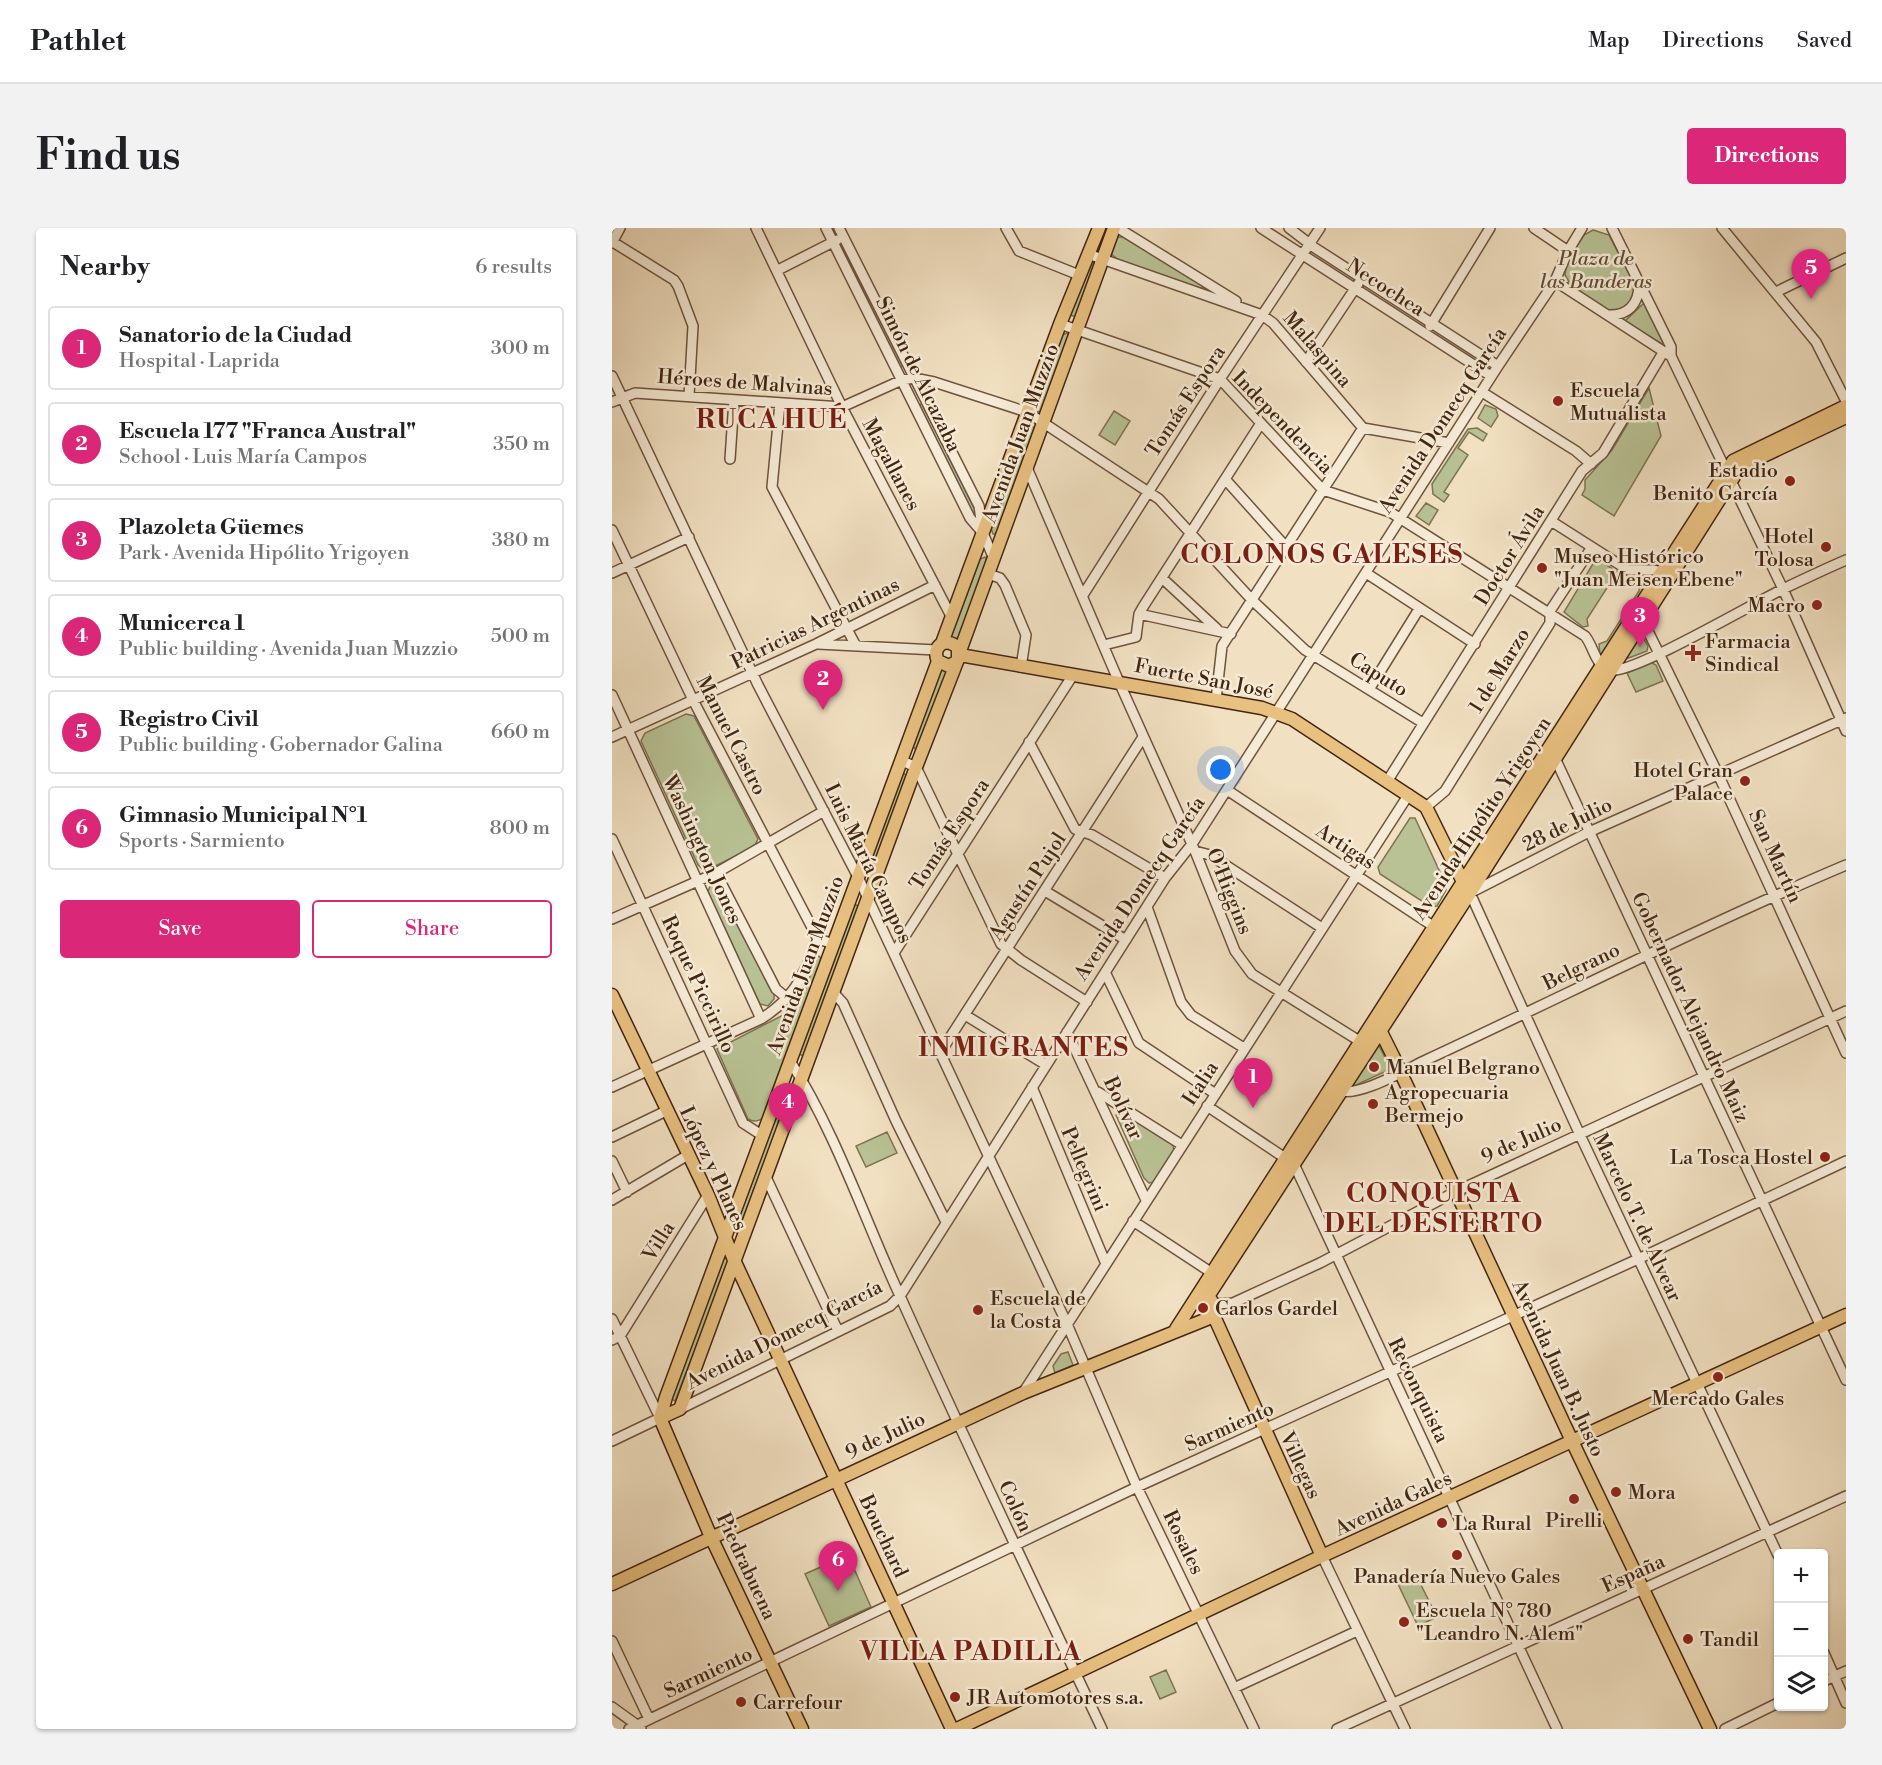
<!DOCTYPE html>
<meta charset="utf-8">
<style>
body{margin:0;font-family:"Libre Bodoni",serif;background:#f2f2f2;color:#202124}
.controls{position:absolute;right:18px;bottom:18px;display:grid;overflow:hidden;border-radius:6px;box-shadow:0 2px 4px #0004}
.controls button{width:54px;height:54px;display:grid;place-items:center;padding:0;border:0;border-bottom:2px solid #e0e0e0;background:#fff;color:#202124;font:30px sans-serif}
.you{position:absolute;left:609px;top:542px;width:21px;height:21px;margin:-15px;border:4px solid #fff;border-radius:50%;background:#1a73e8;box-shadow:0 0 0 9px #1a73e833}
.badge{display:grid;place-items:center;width:39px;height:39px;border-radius:50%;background:#db2777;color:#fff;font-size:20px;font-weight:700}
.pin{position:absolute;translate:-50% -50px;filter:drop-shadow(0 2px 3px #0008)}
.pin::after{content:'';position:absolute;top:32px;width:21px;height:18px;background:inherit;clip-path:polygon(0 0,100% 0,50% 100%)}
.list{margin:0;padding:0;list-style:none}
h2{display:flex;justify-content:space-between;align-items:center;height:78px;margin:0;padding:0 24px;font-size:26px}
h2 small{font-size:20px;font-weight:400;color:#757577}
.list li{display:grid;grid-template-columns:39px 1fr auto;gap:18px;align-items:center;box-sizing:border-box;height:84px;margin:0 12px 12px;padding:0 12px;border:2px solid #e0e0e0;border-radius:6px}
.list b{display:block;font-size:22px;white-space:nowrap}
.list p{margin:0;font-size:20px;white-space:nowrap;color:#757577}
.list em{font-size:20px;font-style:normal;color:#757577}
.actions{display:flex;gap:12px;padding:18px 24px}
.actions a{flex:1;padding:14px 0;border:2px solid #db2777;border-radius:6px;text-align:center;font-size:21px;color:#db2777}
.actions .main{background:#db2777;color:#fff}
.icon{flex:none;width:33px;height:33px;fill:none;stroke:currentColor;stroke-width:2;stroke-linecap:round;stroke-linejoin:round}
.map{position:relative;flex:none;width:1234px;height:1501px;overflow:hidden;border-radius:6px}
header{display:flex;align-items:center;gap:36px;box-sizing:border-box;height:84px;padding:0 30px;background:#fff;border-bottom:2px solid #e0e0e0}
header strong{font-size:28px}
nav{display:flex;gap:33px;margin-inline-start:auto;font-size:21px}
.intro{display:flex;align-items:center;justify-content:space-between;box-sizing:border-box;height:144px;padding:0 36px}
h1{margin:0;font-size:42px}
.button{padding:15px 27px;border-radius:6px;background:#db2777;color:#fff;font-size:21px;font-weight:700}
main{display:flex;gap:36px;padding:0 36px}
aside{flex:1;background:#fff;border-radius:6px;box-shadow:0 2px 4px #0004}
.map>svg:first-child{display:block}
.green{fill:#b8c294;stroke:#7d7452;stroke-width:1.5}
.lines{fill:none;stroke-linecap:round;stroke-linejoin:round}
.minor-casing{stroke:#6e543d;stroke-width:12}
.major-casing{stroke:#422611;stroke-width:15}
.minor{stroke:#f6ebd7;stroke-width:9}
.major{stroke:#e8c080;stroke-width:12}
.poi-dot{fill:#8f2418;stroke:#f6ebd7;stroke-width:2}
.labels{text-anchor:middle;stroke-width:5;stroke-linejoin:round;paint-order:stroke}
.park-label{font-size:20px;font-style:italic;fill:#604d32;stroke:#f6ebd7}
.street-label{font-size:20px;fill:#422611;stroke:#f6ebd7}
.poi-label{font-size:20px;fill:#422611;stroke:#f6ebd7;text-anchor:start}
.district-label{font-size:26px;font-weight:bold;letter-spacing:1.5px;fill:#7a1f14;stroke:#f6ebd7}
</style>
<header>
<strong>Pathlet</strong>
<nav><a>Map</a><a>Directions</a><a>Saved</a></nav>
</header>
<div class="intro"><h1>Find us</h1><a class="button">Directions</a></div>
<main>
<aside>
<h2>Nearby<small>6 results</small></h2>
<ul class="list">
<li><span class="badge">1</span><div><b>Sanatorio de la Ciudad</b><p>Hospital · Laprida</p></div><em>300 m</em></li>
<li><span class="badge">2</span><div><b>Escuela 177 &quot;Franca Austral&quot;</b><p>School · Luis María Campos</p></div><em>350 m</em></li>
<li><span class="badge">3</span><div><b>Plazoleta Güemes</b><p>Park · Avenida Hipólito Yrigoyen</p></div><em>380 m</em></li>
<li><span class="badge">4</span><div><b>Municerca 1</b><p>Public building · Avenida Juan Muzzio</p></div><em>500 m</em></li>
<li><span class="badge">5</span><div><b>Registro Civil</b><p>Public building · Gobernador Galina</p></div><em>660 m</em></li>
<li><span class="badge">6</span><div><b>Gimnasio Municipal N°1</b><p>Sports · Sarmiento</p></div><em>800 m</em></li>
</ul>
<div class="actions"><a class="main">Save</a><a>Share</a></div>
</aside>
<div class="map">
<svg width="1234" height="1501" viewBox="0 0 1234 1501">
<rect width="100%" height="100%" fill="#f1e0c1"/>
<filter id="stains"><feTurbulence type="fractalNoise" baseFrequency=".00333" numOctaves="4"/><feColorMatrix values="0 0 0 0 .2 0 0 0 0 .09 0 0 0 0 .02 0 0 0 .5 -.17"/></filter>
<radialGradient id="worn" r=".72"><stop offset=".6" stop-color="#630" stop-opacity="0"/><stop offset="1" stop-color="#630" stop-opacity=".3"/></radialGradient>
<path class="green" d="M981,2L997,7L1023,57V70L1012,82L997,83L960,59L953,47L954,38L961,24L972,7Z
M504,9H511L590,56L591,61L509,34L498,25Z
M234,22L291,138L288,139L231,23Z
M480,34L484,36L465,89L458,87Z
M1032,75L1033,76L1053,118L1013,93Z
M455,105L457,107L431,183L426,184L423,180L450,107Z
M1037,160L1049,208L1002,288L970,267L973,261V252L1000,222Z
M310,176L366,288L362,289L307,177Z
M873,177L884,181L886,188L879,199L866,190Z
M502,183L518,193L503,217L487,207Z
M420,198L424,202L385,306H381L379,300L416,199Z
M865,200L875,206L871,213L857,204L846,220L856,227L832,264L837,267L832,274L821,266L820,256L856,201Z
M814,275L826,282L817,297L804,288Z
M373,329L375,333L345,414L338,411L368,331Z
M982,334H990L1007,345V349L1000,352L975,391L976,398L971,399L952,384Z
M1032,349L1038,352L991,426H988L987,416L995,413L1027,363V352Z
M1030,408L1036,418L1035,423L1014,431L1026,409Z
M1038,434L1044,437L1051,453L1024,464L1015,445Z
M328,439L335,442L307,522H304L300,517Z
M74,486L82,488L146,611L142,619L93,643L86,637L29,513L33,505Z
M292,546L295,547L259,648L254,642L289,547Z
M798,590H803L833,655L834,662L825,678L819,679L768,646L766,639Z
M99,655L104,656L162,766V771L156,778L148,776L96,664Z
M244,677L247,678L191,828L187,826L241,678Z
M206,727L211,733L153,888C148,893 143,895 136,891L105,821L181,782L189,772Z
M766,816L779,841L742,858L740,857Z
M176,855L181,860L125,1005L121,1003L174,857Z
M511,882L561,915L562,925L543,954L537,955L532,950L504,887Z
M275,904L285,925L254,939L244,918Z
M113,1029L117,1033L63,1173L59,1171L110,1030Z
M456,1124L461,1137L443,1145L441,1138L449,1126Z
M236,1327L259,1379L217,1398L193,1346Z
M804,1347L825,1389L806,1398L786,1356Z
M554,1442L564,1464L548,1471L538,1449Z"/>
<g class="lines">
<defs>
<path id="minor" d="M144,0L230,179L340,390
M214,0L358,290L370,304
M227,0L367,278L371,305L382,331
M394,0L407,23L467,47
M506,0L624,73
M649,0L879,148
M677,0L703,20L886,138
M922,0L956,23
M1000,0L1059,119V128L1171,361L1234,503
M1110,0L1204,114L1234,173
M1,14L62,52L66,58L81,98L77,168
M0,15L8,0
M476,26L650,87L661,95L751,200L837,215
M166,42L225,12
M943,53L1057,127
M1164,64L1234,30
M996,87C1016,88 1027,76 1027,56
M448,96L608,151L711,262L778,284L973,408C983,420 982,439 1001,442C1024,444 1142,375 1171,361C1192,351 1213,341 1234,332
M818,98L878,0
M694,134L746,56
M0,148L146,457L246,649L455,1096L525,1259L642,1501
M870,164L964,223L979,236
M0,174L23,165L230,179L290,152L302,150L322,154L415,184L547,271L640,372L693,422L811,495
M168,175L160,259L244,418
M118,231L122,172
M416,242L507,454L583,623L623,723L640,746L749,814
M613,251L674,319
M939,293L1016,342H1042L1053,345
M0,302L81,472L206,711L222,716
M0,345L77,309
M754,345L863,416
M376,346L388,350L393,357L414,407L409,439
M550,350L605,401
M471,367L608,151L708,0
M527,386L619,406
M1024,391L1034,399L1106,546L1234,825
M206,416L324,422
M492,417L524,409L527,386L531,379L649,195
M758,460L807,381
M0,467L149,791
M604,472L610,418L751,200
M0,509L204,416L323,357
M417,514L463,601L480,607L553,650
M942,528L1234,1152
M290,533L304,539L389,716L409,732L475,774
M776,552L970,243L991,225L1052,123
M615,562L827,702
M814,579L833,563L938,395V383L980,319
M0,611L131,895L151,908
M583,623L598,627L710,700
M104,645L164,761L176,771
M433,663L514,712
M535,679L569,774L579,787L632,820
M0,691L104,645L212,583
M282,725L461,447
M494,746L527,815L602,865
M221,764L231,775L284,893L334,994
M353,787L434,837
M455,804L534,972
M328,825L531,509
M178,833C223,903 253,992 288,1068C353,1213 422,1357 490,1501
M0,859L149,791C184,769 191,747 206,711
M420,859L494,1036
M726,862C744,871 795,841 814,832C954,767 1092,697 1234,637
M486,864L570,917
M595,878L682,936L945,1501
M0,909L54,883
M0,933L15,964
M153,947L226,1103
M0,972L76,927
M521,993L600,1045
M601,1076L621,1075L708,1035L843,964L1234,783
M0,1091L48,1190L0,1213
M0,1112L8,1108L96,967
M411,1165L797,566
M68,1181L278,1078L288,1068L553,650L580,616L886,138L943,53L956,23L970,0
M1166,1327L968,907L858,665L977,604L1234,490
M710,1328L793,1501
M0,1413L37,1491
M1212,1425L1234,1475
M1212,1453L1234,1443
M622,1460L745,1403
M0,1479L29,1500
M17,1501L525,1259L1026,1031L1234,933
M725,1501L1234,1268
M1113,1501L1166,1475"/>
<path id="major" d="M330,415L448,96L487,0
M348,423L502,0
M348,427L650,480L680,491L814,579L854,660
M0,767L96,967L122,1032L340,1501
M764,799L768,802L781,828L960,1213L1098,1501
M595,1070L858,665L1128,239L1234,189
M601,1086L710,1328
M564,1101L1121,233L1234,178
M48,1190L68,1181L304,539L346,431V420C334,408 319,418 326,433L337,438L344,434
M48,1190L54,1169L326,433
M48,1190L99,1309L190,1501
M0,1356L411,1165L595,1091C603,1087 604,1079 599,1072L589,1070
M345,1501L710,1328L1234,1087"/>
</defs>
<use href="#minor" class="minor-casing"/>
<use href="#major" class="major-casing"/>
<use href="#minor" class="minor"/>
<use href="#major" class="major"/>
</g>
<g class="poi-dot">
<circle cx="946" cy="173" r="6"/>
<circle cx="1178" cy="253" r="6"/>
<circle cx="1214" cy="319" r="6"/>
<circle cx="930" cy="340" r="6"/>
<circle cx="1205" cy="377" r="6"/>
<path d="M1078 416h6v6h6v6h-6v6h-6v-6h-6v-6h6z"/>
<circle cx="1133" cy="553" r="6"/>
<circle cx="762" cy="839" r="6"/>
<circle cx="761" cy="876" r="6"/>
<circle cx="1213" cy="929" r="6"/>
<circle cx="591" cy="1080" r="6"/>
<circle cx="366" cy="1082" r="6"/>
<circle cx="1106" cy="1149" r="6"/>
<circle cx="1004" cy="1264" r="6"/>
<circle cx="962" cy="1271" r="6"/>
<circle cx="830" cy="1295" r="6"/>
<circle cx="845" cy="1327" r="6"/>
<circle cx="792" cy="1394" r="6"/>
<circle cx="1076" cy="1411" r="6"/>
<circle cx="343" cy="1469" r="6"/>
<circle cx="129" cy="1474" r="6"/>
</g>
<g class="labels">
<g class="park-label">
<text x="984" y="37">Plaza de<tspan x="984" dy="23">las Banderas</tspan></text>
</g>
<g class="street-label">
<text transform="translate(774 59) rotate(33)" y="7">Necochea</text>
<text transform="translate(706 121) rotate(49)" y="7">Malaspina</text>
<text transform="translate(307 146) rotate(64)" y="7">Simón de Alcazaba</text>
<text transform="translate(133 154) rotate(4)" y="7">Héroes de Malvinas</text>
<text transform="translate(573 173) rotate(-57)" y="7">Tomás Espora</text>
<text transform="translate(830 192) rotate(-57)" y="7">Avenida Domecq García</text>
<text transform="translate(671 194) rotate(46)" y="7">Independencia</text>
<text transform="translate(408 205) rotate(-70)" y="7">Avenida Juan Muzzio</text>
<text transform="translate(280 236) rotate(62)" y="7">Magallanes</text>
<text transform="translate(897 327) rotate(-58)" y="7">Doctor Ávila</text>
<text transform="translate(203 395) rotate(-26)" y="7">Patricias Argentinas</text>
<text transform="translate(887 442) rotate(-58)" y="7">1 de Marzo</text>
<text transform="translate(767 446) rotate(32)" y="7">Caputo</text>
<text transform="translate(592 450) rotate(11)" y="7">Fuerte San José</text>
<text transform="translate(120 507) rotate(63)" y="7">Manuel Castro</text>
<text transform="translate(869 590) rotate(-57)" y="7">Avenida Hipólito Yrigoyen</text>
<text transform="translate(955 596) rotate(-26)" y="7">28 de Julio</text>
<text transform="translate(337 606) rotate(-57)" y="7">Tomás Espora</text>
<text transform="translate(734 618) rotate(33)" y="7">Artigas</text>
<text transform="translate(91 621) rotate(65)" y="7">Washington Jones</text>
<text transform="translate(1164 628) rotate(65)" y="7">San Martín</text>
<text transform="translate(257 635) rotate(64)" y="7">Luis María Campos</text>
<text transform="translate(415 658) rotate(-57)" y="7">Agustín Pujol</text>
<text transform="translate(527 660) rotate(-56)" y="7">Avenida Domecq García</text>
<text transform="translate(618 663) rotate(68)" y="7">O'Higgins</text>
<text transform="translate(193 737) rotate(-70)" y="7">Avenida Juan Muzzio</text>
<text transform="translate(969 738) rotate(-26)" y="7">Belgrano</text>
<text transform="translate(87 756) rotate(65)" y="7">Roque Piccirillo</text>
<text transform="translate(1079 779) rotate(65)" y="7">Gobernador Alejandro Maiz</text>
<text transform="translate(588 855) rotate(-57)" y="7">Italia</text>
<text transform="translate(512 880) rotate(65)" y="7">Bolívar</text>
<text transform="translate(909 912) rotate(-24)" y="7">9 de Julio</text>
<text transform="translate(102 940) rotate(65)" y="7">López y Planes</text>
<text transform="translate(473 941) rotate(67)" y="7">Pellegrini</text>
<text transform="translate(1026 989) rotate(65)" y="7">Marcelo T. de Alvear</text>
<text transform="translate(46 1013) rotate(-58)" y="7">Villa</text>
<text transform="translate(172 1106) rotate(-27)" y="7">Avenida Domecq García</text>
<text transform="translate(947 1140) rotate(65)" y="7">Avenida Juan B. Justo</text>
<text transform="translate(807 1162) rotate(64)" y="7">Reconquista</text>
<text transform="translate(617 1198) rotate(-24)" y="7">Sarmiento</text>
<text transform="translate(273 1207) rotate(-25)" y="7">9 de Julio</text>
<text transform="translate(689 1237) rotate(65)" y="7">Villegas</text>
<text transform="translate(781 1275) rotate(-25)" y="7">Avenida Gales</text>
<text transform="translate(404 1278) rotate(65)" y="7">Colón</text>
<text transform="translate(272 1308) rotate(65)" y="7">Bouchard</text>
<text transform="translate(572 1314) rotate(64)" y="7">Rosales</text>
<text transform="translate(135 1338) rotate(65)" y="7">Piedrabuena</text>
<text transform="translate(1021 1345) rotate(-24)" y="7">España</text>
<text transform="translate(96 1444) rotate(-25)" y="7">Sarmiento</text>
</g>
<g class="poi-label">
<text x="958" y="169">Escuela<tspan x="958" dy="23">Mutualista</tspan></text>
<text x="1166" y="249" text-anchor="end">Estadio<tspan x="1166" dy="23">Benito García</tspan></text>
<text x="1202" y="315" text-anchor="end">Hotel<tspan x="1202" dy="23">Tolosa</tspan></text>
<text x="942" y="335">Museo Histórico<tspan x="942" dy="23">"Juan Meisen Ebene"</tspan></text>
<text x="1193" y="384" text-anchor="end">Macro</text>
<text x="1093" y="420">Farmacia<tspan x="1093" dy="23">Sindical</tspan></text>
<text x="1121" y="549" text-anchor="end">Hotel Gran<tspan x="1121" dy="23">Palace</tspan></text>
<text x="774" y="846">Manuel Belgrano</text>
<text x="773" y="871">Agropecuaria<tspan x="773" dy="23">Bermejo</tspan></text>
<text x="1201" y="936" text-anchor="end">La Tosca Hostel</text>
<text x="378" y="1077">Escuela de<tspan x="378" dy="23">la Costa</tspan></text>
<text x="603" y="1087">Carlos Gardel</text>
<text x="1106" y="1177" text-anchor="middle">Mercado Gales</text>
<text x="1016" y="1271">Mora</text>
<text x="962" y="1299" text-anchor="middle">Pirelli</text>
<text x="842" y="1302">La Rural</text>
<text x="845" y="1355" text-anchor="middle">Panadería Nuevo Gales</text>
<text x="804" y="1389">Escuela N° 780<tspan x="804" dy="23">"Leandro N. Alem"</tspan></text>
<text x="1088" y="1418">Tandil</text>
<text x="355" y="1476">JR Automotores s.a.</text>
<text x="141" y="1481">Carrefour</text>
</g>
<g class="district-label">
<text x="160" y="200">RUCA HUÉ</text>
<text x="710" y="335">COLONOS GALESES</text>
<text x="412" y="828">INMIGRANTES</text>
<text x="822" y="974">CONQUISTA<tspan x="822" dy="30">DEL DESIERTO</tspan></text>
<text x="359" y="1432">VILLA PADILLA</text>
</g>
</g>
<rect width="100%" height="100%" filter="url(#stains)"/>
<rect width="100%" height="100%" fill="url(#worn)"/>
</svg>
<div class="controls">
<button>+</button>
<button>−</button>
<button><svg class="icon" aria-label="layers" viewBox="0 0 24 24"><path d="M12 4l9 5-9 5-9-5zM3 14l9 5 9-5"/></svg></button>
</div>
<div class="you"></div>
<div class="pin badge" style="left:641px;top:880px">1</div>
<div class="pin badge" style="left:211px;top:482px">2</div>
<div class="pin badge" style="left:1028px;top:419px">3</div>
<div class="pin badge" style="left:176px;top:905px">4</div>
<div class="pin badge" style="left:1199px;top:71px">5</div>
<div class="pin badge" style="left:226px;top:1363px">6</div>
</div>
</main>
